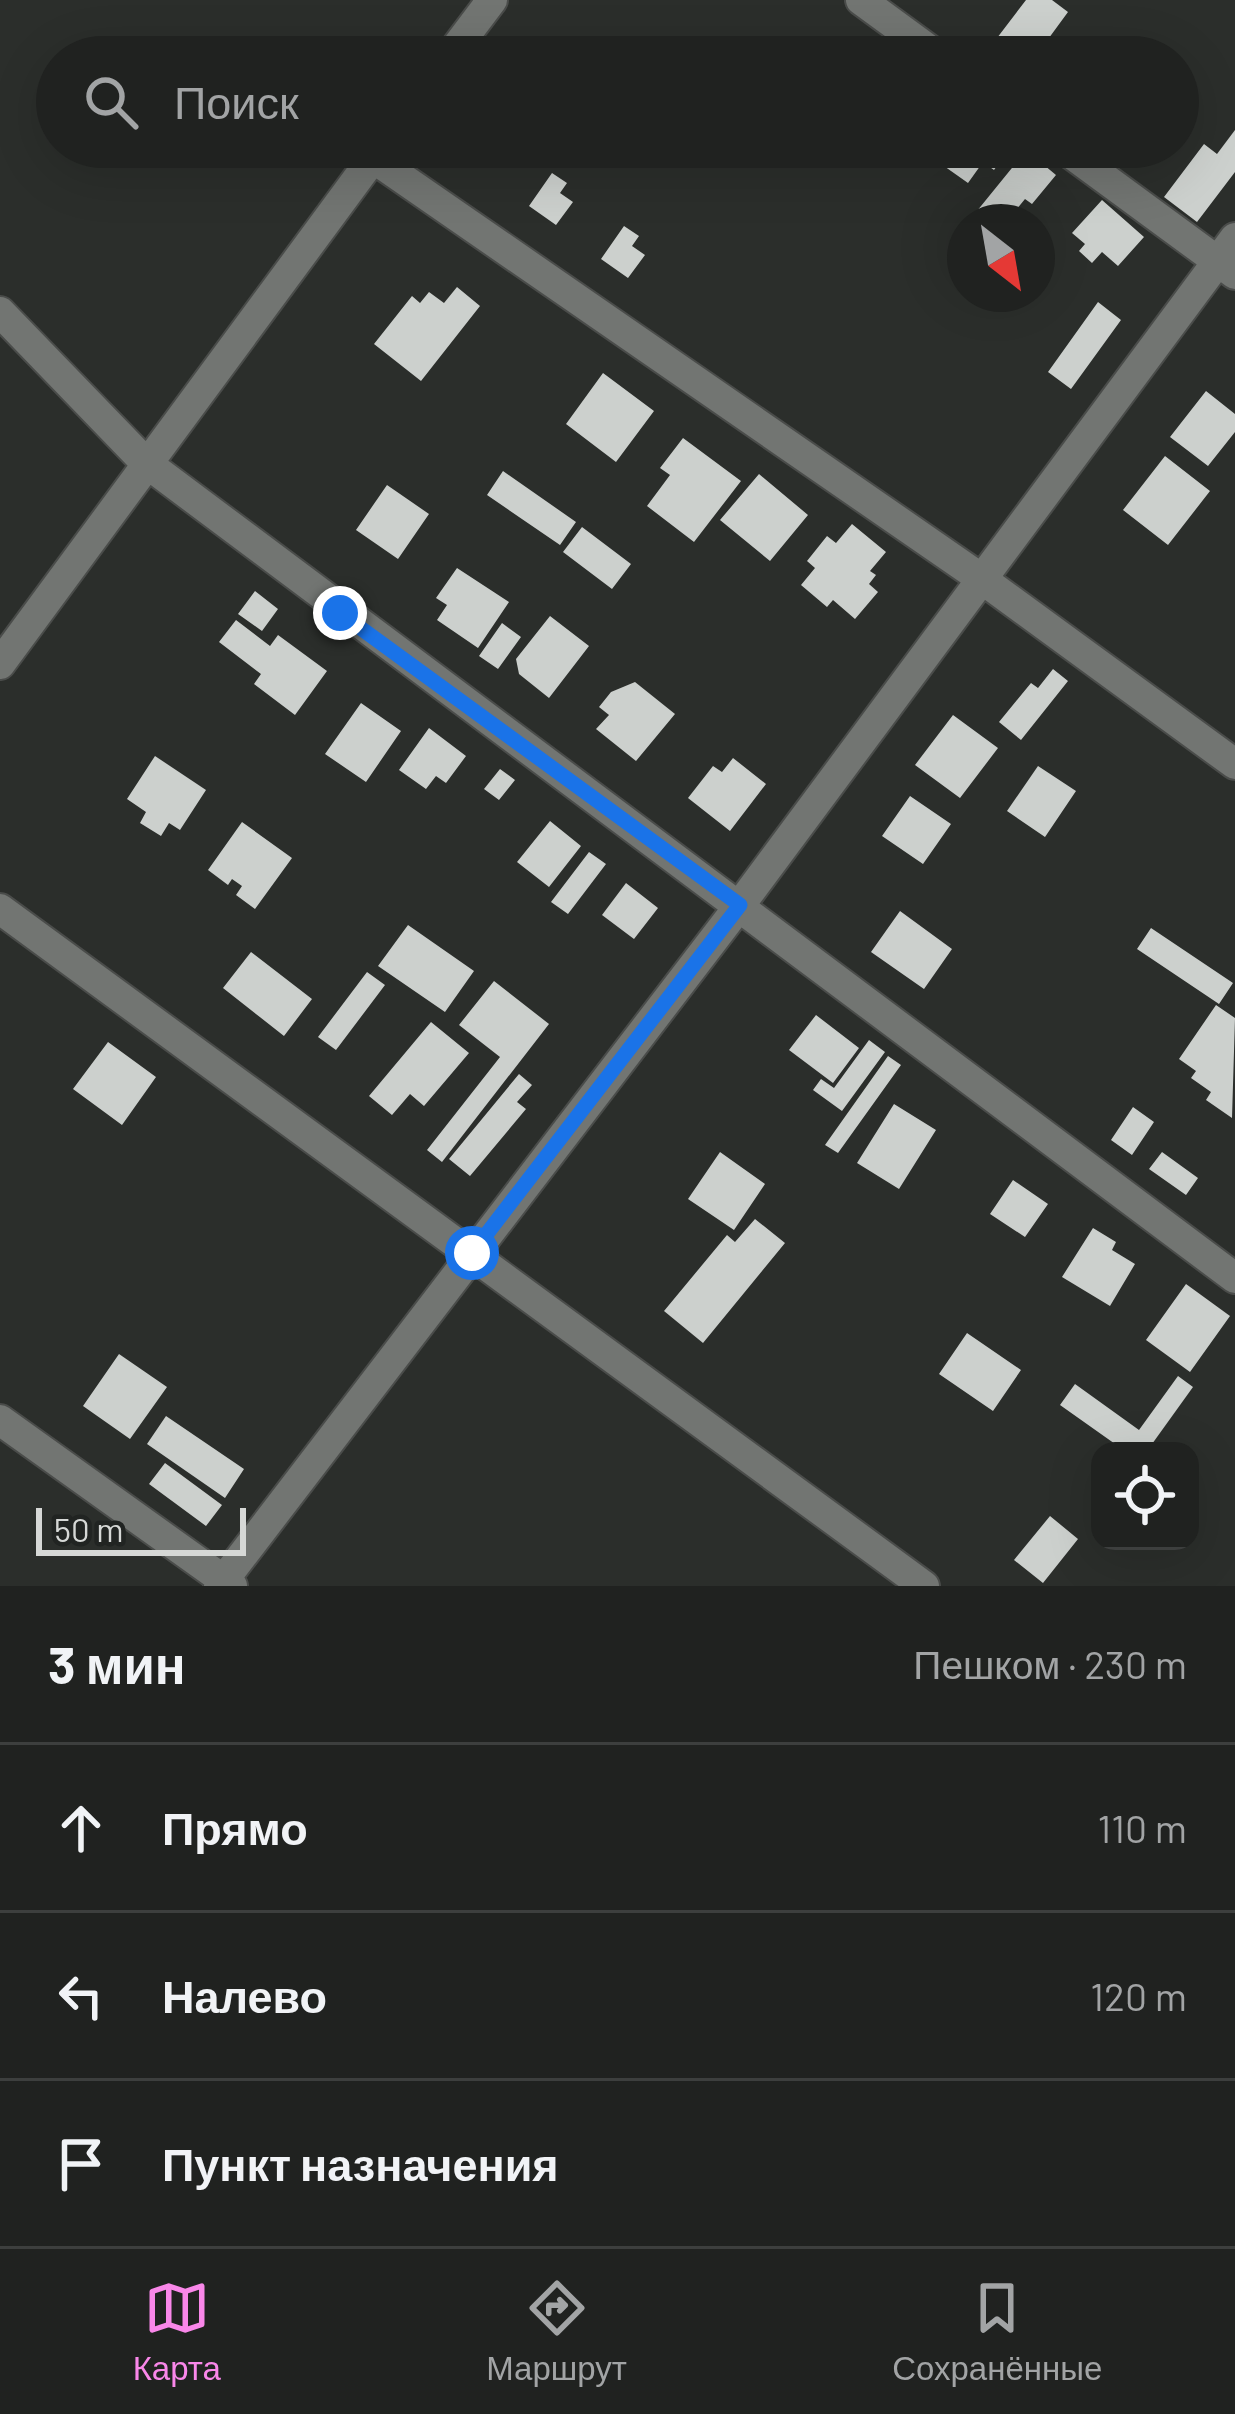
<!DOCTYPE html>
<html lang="ru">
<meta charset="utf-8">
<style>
body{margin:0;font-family:Barlow,sans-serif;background:#2d2f2d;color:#f1f3f6}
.controls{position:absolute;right:36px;bottom:36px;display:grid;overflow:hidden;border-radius:24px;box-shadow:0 12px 48px #0002}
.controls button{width:108px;height:108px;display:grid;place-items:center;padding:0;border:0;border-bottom:3px solid #3d3f3e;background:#202220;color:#f1f3f6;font:60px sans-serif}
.compass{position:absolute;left:947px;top:204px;width:108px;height:108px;border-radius:50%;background:#202220;box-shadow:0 12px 48px #0002;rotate:149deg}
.scale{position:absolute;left:36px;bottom:30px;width:210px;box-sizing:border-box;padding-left:12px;border:6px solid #d6d8d6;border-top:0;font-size:33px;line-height:42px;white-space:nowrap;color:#d6d8d6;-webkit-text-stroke:9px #212422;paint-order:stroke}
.stop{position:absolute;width:36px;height:36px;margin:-27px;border:9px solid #1a73e8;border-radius:50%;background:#fff}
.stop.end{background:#1a73e8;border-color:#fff;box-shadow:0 3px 12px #0008}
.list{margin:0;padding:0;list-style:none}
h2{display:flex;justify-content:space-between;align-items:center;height:156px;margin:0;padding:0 48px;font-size:51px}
h2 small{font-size:39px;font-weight:400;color:#a2a4a5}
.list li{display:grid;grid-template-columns:78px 1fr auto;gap:36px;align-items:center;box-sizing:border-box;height:168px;padding:0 48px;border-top:3px solid #3d3f3e}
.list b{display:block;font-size:45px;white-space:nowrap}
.list em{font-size:39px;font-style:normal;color:#a2a4a5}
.icon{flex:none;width:66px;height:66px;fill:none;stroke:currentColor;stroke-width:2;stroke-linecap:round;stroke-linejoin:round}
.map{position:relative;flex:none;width:1235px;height:1586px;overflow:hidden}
.search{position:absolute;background:#202220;box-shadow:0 12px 48px #0002;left:36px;right:36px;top:36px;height:132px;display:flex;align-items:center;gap:30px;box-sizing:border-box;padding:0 42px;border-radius:66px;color:#a2a4a5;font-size:45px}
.sheet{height:660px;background:#202220}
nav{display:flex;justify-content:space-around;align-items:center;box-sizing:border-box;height:168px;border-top:3px solid #3d3f3e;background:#202220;font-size:33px;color:#a2a4a5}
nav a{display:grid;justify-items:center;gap:6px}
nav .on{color:#f987e9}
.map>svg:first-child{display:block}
.building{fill:#ccd0cd}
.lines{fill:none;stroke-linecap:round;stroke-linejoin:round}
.street-casing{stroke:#4a4c4a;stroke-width:34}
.street{stroke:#727572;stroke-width:30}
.route{stroke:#1a73e8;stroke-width:15}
</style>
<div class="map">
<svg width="1235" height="1586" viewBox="0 0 1235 1586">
<rect width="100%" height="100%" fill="#2b2e2b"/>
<path class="building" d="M1026,0H1052L1068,12L1035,57H1023L997,38Z
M1235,130V172L1197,222L1164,197L1204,144L1217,154Z
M917,147H998L1006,153L994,170L983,162L968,183Z
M1029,147L1049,159L1044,165L1056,175L1032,204L1025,199L1006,222H968Z
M552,173L567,183L560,193L573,202L556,225L529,206Z
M1102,200L1144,237L1118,266L1102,252L1092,263L1079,251L1085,244L1072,233Z
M624,226L639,236L632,246L645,255L628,278L601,259Z
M457,287L480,306L421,381L374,344L412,296L420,303L429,292L444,303Z
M1098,302L1121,320L1071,389L1048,372Z
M603,373L654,411L616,462L566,424Z
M1206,391L1235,414V432L1208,466L1170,437Z
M683,438L741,481L694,542L647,506L670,475L660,468Z
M1165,456L1210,491L1168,545L1123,510Z
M503,471L576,522L560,545L487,495Z
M759,474L808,515L770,561L720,520Z
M387,485L429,514L398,559L356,530Z
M852,524L886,552L870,571L876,575L869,584L878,592L855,619L833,600L827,607L801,585L815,568L807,561L827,536L836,543Z
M582,527L631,564L612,589L563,552Z
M457,568L509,602L478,648L437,620L447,605L436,598Z
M255,591L278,609L262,631L238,614Z
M550,616L589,646L549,698L519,674L516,659Z
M236,620L270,646L278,635L327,671L295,715L254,684L261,674L219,642Z
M502,623L521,637L498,669L479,656Z
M1053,669L1068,681L1021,740L999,722L1031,683L1038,688Z
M635,682L675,714L636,761L596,729L609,715L599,707L611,692Z
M361,703L401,731L366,782L325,754Z
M953,715L998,748L960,798L915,765Z
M429,728L466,756L446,783L436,776L426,789L399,770Z
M155,756L206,790L180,830L169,823L161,836L140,823L146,812L127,799Z
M733,758L766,784L730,831L688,798L713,766L722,772Z
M1038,766L1076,791L1045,837L1007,811Z
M500,769L515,780L499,800L484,789Z
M910,796L951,824L923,864L882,836Z
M550,821L581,846L549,887L517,862Z
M242,822L292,858L255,909L236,895L242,886L232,879L228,885L208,870Z
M589,852L606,864L568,914L551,902Z
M626,883L658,908L634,939L602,915Z
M900,911L952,949L924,989L871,952Z
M408,925L474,971L445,1012L378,966Z
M1151,928L1233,983L1219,1004L1137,949Z
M251,952L312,999L284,1036L223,988Z
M367,972L385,985L336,1050L318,1037Z
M494,981L549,1024L442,1162L427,1150L500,1057L459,1025Z
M1216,1005L1235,1018L1232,1118L1206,1100L1211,1092L1191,1078L1196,1071L1179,1059Z
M816,1015L859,1048L833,1083L789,1050Z
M431,1022L469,1053L424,1106L410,1094L392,1115L369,1096Z
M869,1040L885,1052L842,1111L813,1090L821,1079L834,1088Z
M108,1042L156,1077L122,1125L73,1089Z
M888,1056L901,1065L838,1153L825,1145Z
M519,1074L532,1085L517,1102L526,1109L470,1176L449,1159Z
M894,1104L936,1130L899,1189L857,1163Z
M1133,1107L1154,1122L1132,1155L1111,1140Z
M720,1152L765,1184L734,1230L688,1199Z
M1162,1152L1198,1178L1186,1195L1149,1169Z
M1013,1180L1048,1204L1025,1237L990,1214Z
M755,1219L785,1243L703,1343L664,1311L727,1235L735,1242Z
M1093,1228L1116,1242L1112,1250L1135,1264L1110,1306L1062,1277Z
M1186,1284L1230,1316L1190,1372L1146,1340Z
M967,1333L1021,1370L993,1411L939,1374Z
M119,1354L167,1387L130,1439L83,1406Z
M1178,1376L1193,1387L1147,1451H1125L1060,1405L1075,1384L1139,1430Z
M166,1416L244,1469L225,1498L147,1444Z
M165,1463L222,1505L206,1526L149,1484Z
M1050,1516L1078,1539L1043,1583L1014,1560Z"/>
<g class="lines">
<defs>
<path id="street" d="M861,0L939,57
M449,57L492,0
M1062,147L1235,274
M373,158L979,577L1235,764
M0,312L145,462L1235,1278
M0,664L381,147
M0,909L924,1586
M0,1420L232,1586
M219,1586L740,905L1235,238"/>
</defs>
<use href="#street" class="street-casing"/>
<use href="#street" class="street"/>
</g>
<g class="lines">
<path class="route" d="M340,613L740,905L472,1253"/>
</g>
</svg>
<div class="controls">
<button><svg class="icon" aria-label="locate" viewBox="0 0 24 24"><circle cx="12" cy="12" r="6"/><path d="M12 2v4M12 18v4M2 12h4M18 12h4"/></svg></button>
</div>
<svg class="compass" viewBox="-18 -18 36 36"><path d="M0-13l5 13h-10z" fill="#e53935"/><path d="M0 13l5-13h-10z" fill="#a2a4a5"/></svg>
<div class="scale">50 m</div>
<div class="stop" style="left:472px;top:1253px"></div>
<div class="stop end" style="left:340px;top:613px"></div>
<div class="search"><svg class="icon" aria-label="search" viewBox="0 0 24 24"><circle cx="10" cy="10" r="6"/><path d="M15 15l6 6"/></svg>Поиск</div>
</div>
<section class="sheet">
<h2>3 мин<small>Пешком · 230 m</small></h2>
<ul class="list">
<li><svg class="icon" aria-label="ahead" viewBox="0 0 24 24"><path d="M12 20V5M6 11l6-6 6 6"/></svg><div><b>Прямо</b></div><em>110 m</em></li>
<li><svg class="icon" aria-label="left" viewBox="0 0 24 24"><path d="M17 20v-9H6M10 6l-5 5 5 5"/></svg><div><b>Налево</b></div><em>120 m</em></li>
<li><svg class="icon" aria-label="arrive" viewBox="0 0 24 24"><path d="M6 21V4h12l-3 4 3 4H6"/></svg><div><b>Пункт назначения</b></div></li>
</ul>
</section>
<nav>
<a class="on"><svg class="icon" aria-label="map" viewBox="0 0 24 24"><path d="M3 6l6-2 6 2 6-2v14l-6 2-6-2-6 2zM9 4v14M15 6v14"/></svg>Карта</a>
<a><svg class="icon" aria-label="directions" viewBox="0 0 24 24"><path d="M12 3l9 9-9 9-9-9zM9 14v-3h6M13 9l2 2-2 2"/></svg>Маршрут</a>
<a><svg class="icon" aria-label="saved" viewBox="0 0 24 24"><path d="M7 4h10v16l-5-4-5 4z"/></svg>Сохранённые</a>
</nav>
